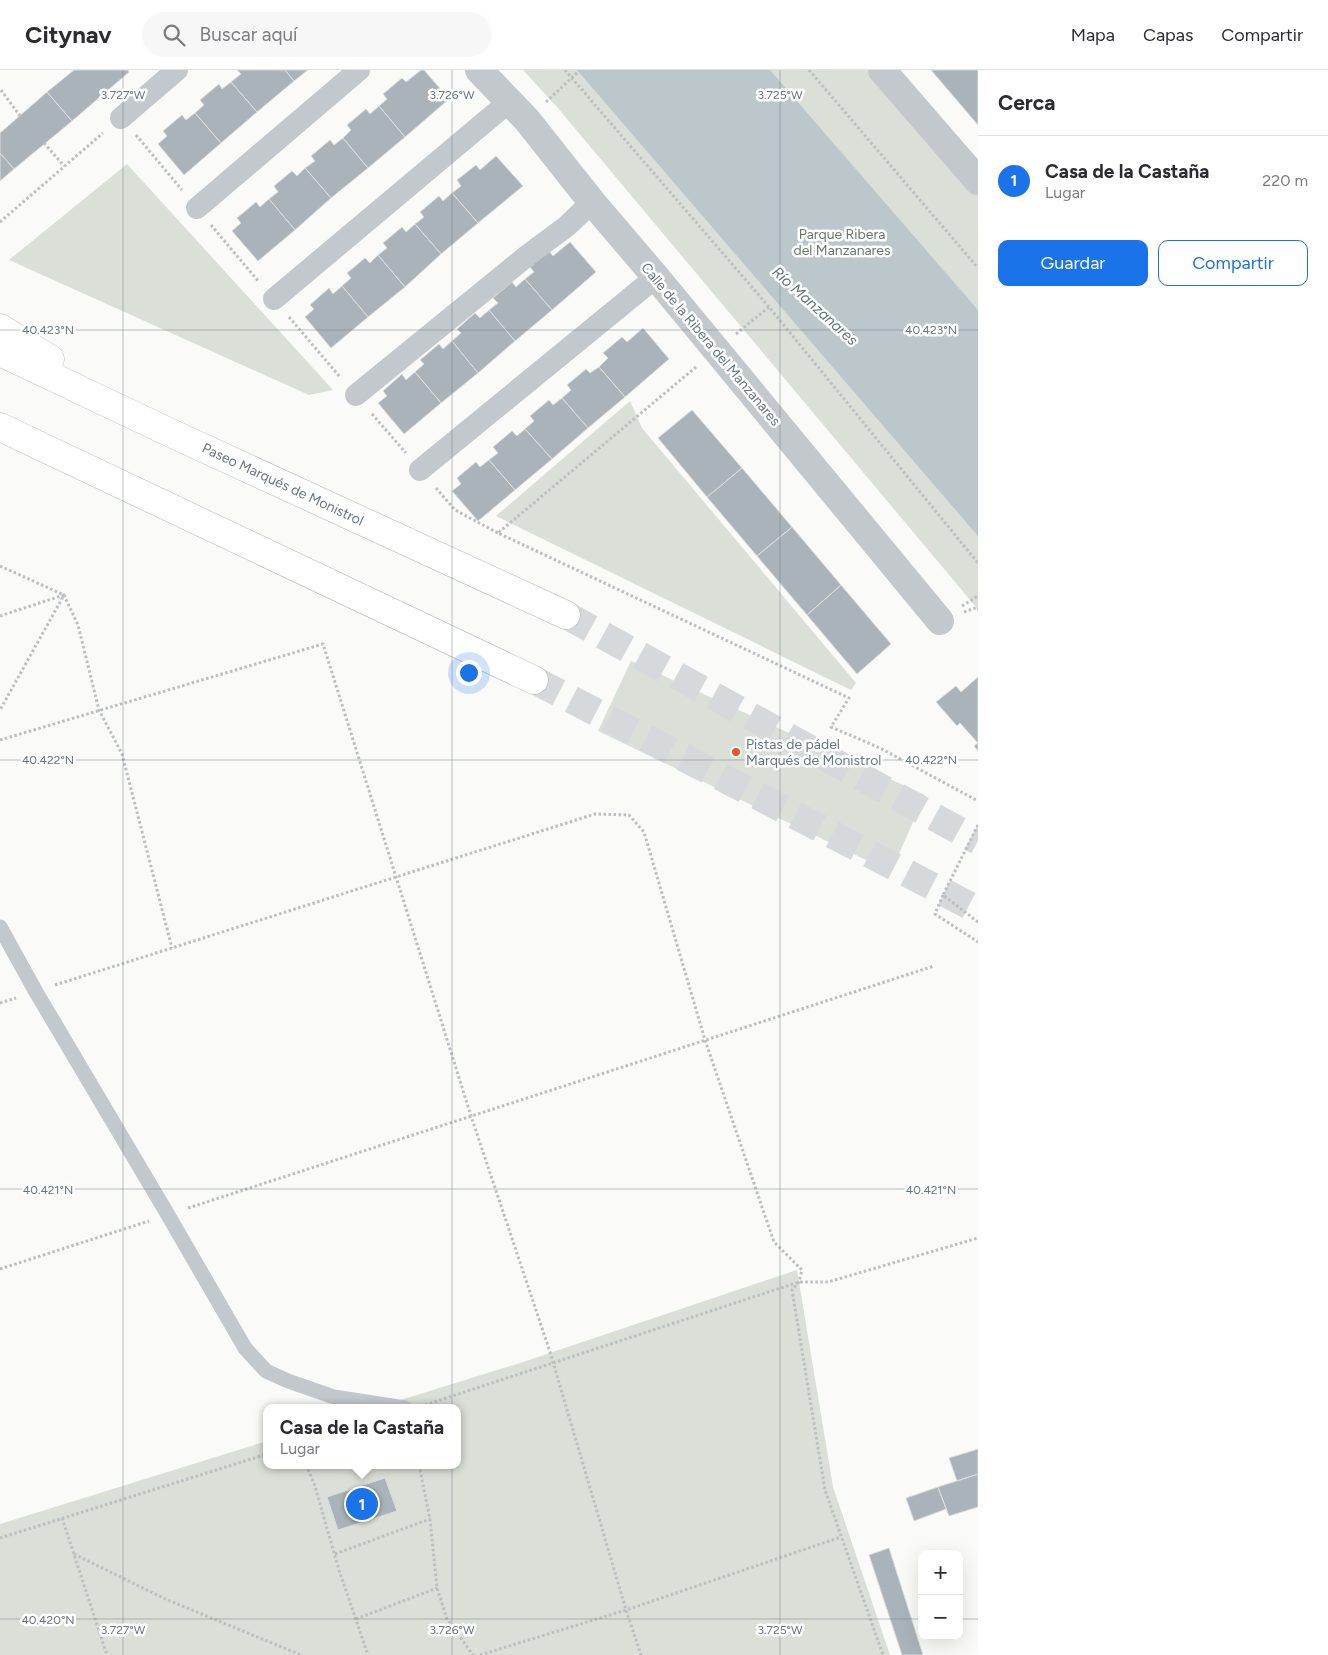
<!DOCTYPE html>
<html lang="es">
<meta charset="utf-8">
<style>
body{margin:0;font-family:Figtree,sans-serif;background:#f7f7f7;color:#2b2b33}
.controls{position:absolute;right:15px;bottom:15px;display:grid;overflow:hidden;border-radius:10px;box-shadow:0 5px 20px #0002}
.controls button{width:45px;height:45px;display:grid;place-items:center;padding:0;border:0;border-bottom:1px solid #e1e1e2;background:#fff;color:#2b2b33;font:25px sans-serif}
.you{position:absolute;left:468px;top:602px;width:18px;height:18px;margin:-12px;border:4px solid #fff;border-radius:50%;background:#1a73e8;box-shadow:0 0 0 8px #1a73e833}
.badge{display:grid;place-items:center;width:32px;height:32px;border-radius:50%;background:#1a73e8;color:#fff;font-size:16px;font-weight:700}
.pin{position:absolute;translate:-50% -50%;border:2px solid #fff;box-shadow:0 1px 5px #0006}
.popup{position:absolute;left:263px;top:1334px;width:198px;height:65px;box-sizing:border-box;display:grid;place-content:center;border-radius:10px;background:#fff;filter:drop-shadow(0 1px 4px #0005);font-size:16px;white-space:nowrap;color:#7c7c81}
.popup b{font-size:19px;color:#2b2b33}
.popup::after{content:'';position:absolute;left:50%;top:100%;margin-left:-10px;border:10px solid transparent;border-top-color:#fff}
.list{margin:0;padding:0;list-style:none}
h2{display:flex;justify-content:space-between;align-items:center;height:65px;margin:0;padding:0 20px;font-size:21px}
h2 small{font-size:16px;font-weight:400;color:#7c7c81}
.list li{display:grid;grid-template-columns:32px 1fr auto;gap:15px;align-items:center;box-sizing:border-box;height:90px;padding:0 20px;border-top:1px solid #e1e1e2}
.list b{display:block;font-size:19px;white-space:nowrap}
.list p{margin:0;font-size:16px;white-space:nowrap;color:#7c7c81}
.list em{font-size:16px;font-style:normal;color:#7c7c81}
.actions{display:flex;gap:10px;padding:15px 20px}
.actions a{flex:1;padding:11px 0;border:1px solid #1a73e8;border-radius:10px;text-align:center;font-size:18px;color:#1a73e8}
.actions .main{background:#1a73e8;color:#fff}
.icon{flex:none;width:28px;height:28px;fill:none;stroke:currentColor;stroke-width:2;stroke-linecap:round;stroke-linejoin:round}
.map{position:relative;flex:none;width:978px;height:1585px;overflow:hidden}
header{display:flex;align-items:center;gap:30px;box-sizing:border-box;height:70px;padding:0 25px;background:#fff;border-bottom:1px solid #e1e1e2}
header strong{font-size:24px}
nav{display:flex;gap:28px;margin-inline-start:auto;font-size:18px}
.search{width:350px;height:45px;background:#f7f7f7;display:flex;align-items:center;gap:12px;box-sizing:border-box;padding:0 18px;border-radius:28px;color:#7c7c81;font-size:19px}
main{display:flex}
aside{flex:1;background:#fff}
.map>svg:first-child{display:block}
.green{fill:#dadfd7}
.water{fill:#bbc7cb}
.building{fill:#aab3b9;stroke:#dcdcda}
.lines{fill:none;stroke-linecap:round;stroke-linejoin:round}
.motorway-tunnel{stroke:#d5d9db;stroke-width:28;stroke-dasharray:28 14;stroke-linecap:butt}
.motorway-casing{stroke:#b4b9bd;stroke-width:29}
.path{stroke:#bbbfc2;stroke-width:3;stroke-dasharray:2.5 2.5;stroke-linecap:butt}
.service{stroke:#c3c8cc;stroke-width:15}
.pedestrian{stroke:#c3c8cc;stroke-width:22}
.minor{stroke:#c3c8cc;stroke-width:28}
.motorway{stroke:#fff;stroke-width:28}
.ticks{fill:none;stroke:#657683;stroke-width:1;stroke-opacity:0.45}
.poi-dot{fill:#e4572e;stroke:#fff;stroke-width:2}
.labels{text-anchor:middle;stroke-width:5;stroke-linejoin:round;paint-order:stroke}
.park-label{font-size:14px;fill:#687a64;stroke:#fff}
.street-label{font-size:14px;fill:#657683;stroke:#fff}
.poi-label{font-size:14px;fill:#657683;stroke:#fff;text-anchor:start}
.water-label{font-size:15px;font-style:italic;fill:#60757c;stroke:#fff}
.ticks-label{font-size:12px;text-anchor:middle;fill:#657683;stroke:#fff;stroke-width:5;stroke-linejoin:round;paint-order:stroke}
</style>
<header>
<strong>Citynav</strong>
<div class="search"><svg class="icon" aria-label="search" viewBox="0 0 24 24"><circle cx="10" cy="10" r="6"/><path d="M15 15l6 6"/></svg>Buscar aquí</div>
<nav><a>Mapa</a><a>Capas</a><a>Compartir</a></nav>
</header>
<main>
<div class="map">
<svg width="978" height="1585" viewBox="0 0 978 1585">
<rect width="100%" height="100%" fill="#fafaf8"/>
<path class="green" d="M523,0H867L978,126V543L976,537L557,37Z
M127,94L333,320L309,325L9,190Z
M630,331L642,358L856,613L851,620L496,446Z
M631,591L925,725L891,802L598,661Z
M797,1200L833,1417L890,1585H0V1454L267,1371V1395H457V1338H375L523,1292Z"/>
<path class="water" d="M577,0H770L978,240V466Z"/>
<path class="building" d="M74,0H128L129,2L72,51L47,22Z
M237,0H285L294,11L257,42L231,12L241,4Z
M285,0H308L294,11Z
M421,0H424L449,29L405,67L379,36L387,29L383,24L402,8L406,12Z
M931,0H978V55Z
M231,12L257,42L221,73L195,43L204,35L200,30L219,14L222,19Z
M47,22L72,51L14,99L0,83V63Z
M379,36L405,67L368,98L343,68L351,60L347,55L366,39L370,44Z
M195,43L221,73L184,105L158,74L167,66L163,61L182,45L186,50Z
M343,68L368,98L331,128L305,98L315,91L311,86L330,70L334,75Z
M0,83L14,99L0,111Z
M496,86L523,116L478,153L452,123L461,116L457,110L476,95L480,100Z
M305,98L331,128L295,160L269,129L278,122L274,116L292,101L297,106Z
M452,123L478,153L441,184L415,154L424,147L420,142L439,126L443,131Z
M269,129L295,160L258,191L232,161L241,153L237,148L256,132L260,137Z
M415,154L441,184L405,217L378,185L387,178L383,173L402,157L406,162Z
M570,172L596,202L552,240L525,209L534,202L530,197L549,181L553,186Z
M378,185L405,217L368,247L342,216L351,208L347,203L365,188L370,193Z
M525,209L552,240L515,271L489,240L498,233L493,228L512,212L516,217Z
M342,216L368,247L331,278L305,247L314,239L310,235L329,218L333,224Z
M489,240L515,271L478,303L452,271L461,263L457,259L475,243L480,248Z
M643,258L669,289L625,327L599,297L608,288L603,283L622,267L627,272Z
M452,271L478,303L441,333L415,302L424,294L420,290L439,274L443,279Z
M599,297L625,327L588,358L562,328L571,320L567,315L586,299L590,303Z
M415,302L441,333L404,364L378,333L387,326L383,321L402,304L406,310Z
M562,328L588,358L552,389L525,359L534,351L530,346L549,330L553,335Z
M692,340L742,398L707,427L658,368Z
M525,359L552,389L515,420L489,390L498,383L493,377L512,361L517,366Z
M489,390L515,420L478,451L452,421L461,414L457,408L476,392L480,397Z
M742,398L792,457L757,486L707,427Z
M792,457L841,515L807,545L757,486Z
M841,515L891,574L857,604L807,545Z
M978,607V681L974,676L978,673L960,653L957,656L936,632L956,616L961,622Z
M978,1379V1404L957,1411L949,1388Z
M978,1404V1437L949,1446L938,1417Z
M385,1408L397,1441L338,1460L327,1427Z
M938,1417L946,1439L914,1451L906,1428Z
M889,1478L923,1585H902L869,1485Z"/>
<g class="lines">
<path class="motorway-tunnel" d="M566,545L978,771
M534,610L978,840"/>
<defs>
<path id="motorway" d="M0,258L50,289
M0,282L173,364L566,545
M0,357L534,610"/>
</defs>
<use href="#motorway" class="motorway-casing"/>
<path class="path" d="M565,0L769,237L978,493
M809,0L978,198
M1,20L20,46
M546,32L580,0
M136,65L182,120
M44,73L64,96
M0,152L103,63
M211,155L259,212
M289,247L340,307
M736,264L769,237
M696,297L498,463L849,628L831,657L880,678L978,731
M372,344L406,383
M436,418L455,440L498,463
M0,496L64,525L78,555L99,640L122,684L172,878
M962,536L978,526
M964,542L978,537
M0,546L64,525L0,640
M0,670L323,574L471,1046L550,1282L626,1540L641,1585
M978,755L943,825L978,852
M943,825L935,844L978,872
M55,915L595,744L629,745L644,762L705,970L774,1172L802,1200L799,1212L792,1220L825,1420L883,1585
M0,933L16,928
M188,1138L934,896
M0,1199L149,1151
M425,1335L799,1212H828L978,1168
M306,1395L314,1413L339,1500L368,1585
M419,1395L430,1449L437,1518L447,1549L473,1585
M62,1448L107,1585
M0,1468L267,1384
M74,1484L163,1528L301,1585
M335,1484L430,1449
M356,1549L437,1518
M480,1585L626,1540L841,1467"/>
<path class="service" d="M0,857L36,922L168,1145L245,1278L266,1301L288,1311L334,1327L405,1338"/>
<path class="pedestrian" d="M121,48L177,0
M197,138L359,0
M274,229L510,31
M356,325L528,185L567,156L592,132
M420,400L656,207"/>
<path class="minor" d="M479,0L527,50L592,132L656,207L940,551
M882,0L978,111"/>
<use href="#motorway" class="motorway"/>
</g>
<path class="ticks" d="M123,0V1585M452,0V1585M780,0V1585M0,260H978M0,690H978M0,1119H978M0,1549H922M959,1549H978"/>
<circle class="poi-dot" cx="736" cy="682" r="5"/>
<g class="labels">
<g class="park-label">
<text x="842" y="169">Parque Ribera<tspan x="842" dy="16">del Manzanares</tspan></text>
</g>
<g class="street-label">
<text transform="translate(711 274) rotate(50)" y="5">Calle de la Ribera del Manzanares</text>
<text transform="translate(283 414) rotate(25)" y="5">Paseo Marqués de Monistrol</text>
</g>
<g class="poi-label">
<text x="746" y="679">Pistas de pádel<tspan x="746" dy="16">Marqués de Monistrol</tspan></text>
</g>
<g class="water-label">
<text transform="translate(815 236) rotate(42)" y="5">Río Manzanares</text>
</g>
</g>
<g class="ticks-label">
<text x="123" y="29">3.727°W</text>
<text x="452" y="29">3.726°W</text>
<text x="780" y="29">3.725°W</text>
<text x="48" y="264">40.423°N</text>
<text x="931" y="264">40.423°N</text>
<text x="48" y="694">40.422°N</text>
<text x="931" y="694">40.422°N</text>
<text x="48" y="1124">40.421°N</text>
<text x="931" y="1124">40.421°N</text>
<text x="48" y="1554">40.420°N</text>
<text x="123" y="1564">3.727°W</text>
<text x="452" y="1564">3.726°W</text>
<text x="780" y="1564">3.725°W</text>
</g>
</svg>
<div class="controls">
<button>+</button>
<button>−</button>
</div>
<div class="you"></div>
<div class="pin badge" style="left:362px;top:1434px">1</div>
<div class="popup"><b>Casa de la Castaña</b>Lugar</div>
</div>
<aside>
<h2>Cerca<small></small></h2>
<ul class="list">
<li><span class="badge">1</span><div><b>Casa de la Castaña</b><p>Lugar</p></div><em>220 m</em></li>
</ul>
<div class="actions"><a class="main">Guardar</a><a>Compartir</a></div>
</aside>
</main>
